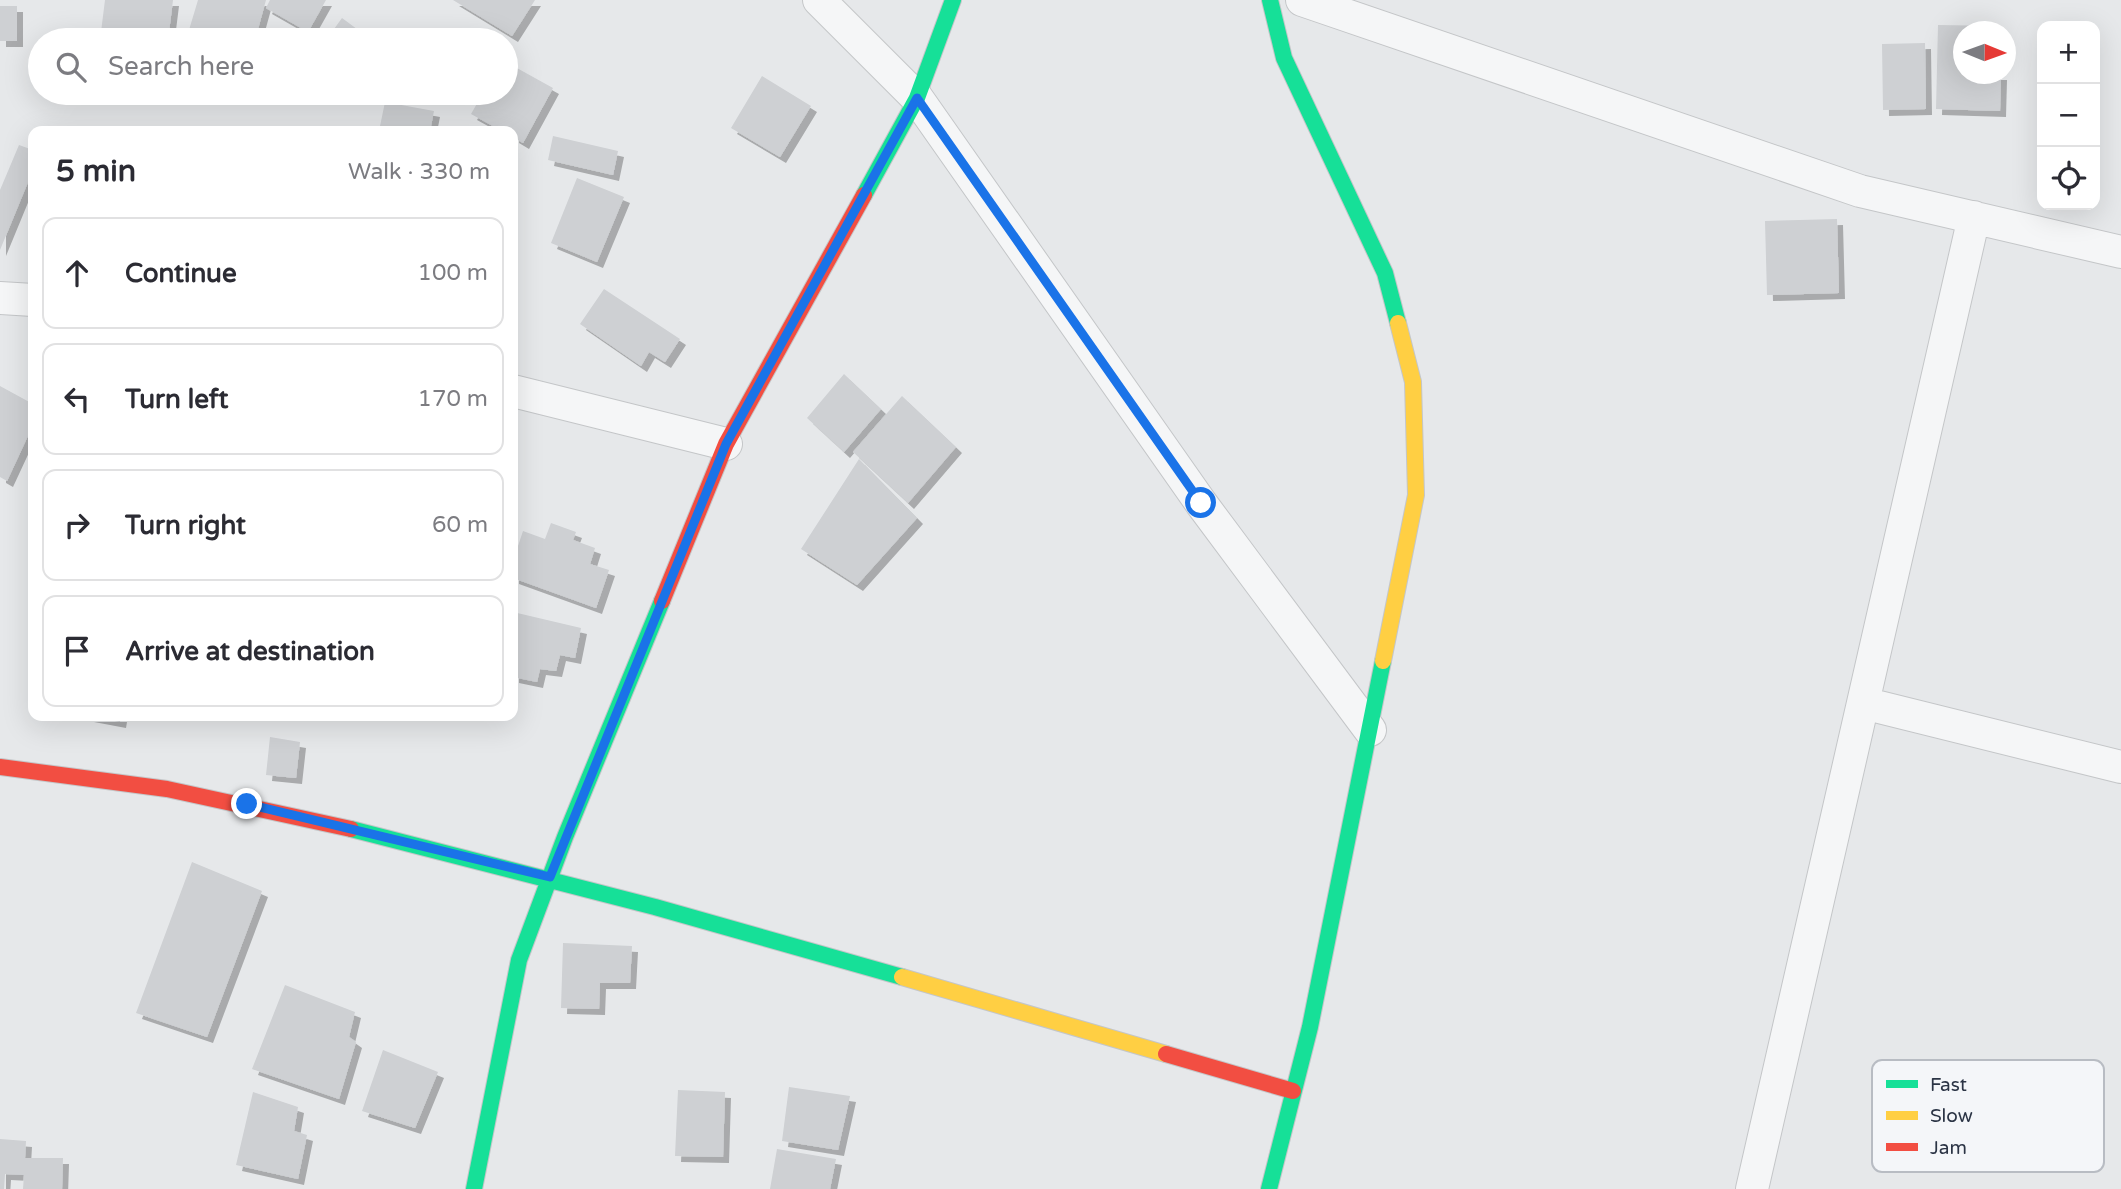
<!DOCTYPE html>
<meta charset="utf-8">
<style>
body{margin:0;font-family:"Varela Round",sans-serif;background:#f2f2f3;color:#2b2b33}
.controls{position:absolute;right:21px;top:21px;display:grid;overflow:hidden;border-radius:14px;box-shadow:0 7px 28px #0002}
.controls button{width:63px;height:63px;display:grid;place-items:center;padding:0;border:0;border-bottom:2px solid #e1e1e2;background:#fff;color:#2b2b33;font:35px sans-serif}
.compass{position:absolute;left:1953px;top:21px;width:63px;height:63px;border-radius:50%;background:#fff;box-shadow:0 7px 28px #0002;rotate:91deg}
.stop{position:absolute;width:21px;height:21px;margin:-16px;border:5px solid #1a73e8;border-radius:50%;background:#fff}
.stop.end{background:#1a73e8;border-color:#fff;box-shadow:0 2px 7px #0008}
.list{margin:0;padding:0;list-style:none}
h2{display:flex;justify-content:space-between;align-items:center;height:91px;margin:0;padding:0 28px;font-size:30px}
h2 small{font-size:23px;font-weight:400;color:#7c7c81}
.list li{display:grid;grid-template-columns:46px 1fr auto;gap:21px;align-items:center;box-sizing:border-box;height:112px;margin:0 14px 14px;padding:0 14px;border:2px solid #e1e1e2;border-radius:14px}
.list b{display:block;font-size:26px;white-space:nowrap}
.list em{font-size:23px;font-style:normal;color:#7c7c81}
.icon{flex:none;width:38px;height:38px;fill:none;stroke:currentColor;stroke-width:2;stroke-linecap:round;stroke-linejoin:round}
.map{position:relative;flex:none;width:2121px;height:1189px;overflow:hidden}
.search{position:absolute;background:#fff;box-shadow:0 7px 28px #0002;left:28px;top:28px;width:490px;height:77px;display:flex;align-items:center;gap:18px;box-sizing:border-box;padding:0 24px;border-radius:38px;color:#7c7c81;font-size:26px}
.panel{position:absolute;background:#fff;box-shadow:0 7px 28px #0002;left:28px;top:126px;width:490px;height:595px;border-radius:14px}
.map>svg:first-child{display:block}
.building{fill:#ced0d3;filter:url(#shadow)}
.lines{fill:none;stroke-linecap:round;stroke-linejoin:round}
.street-casing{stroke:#c4c6c8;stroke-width:34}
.fast-casing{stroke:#c4c6c8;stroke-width:18}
.slow-casing{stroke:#c4c6c8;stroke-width:18}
.jam-casing{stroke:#c4c6c8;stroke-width:18}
.street{stroke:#f5f6f7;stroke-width:32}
.fast{stroke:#16e098;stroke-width:16}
.slow{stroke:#ffcf43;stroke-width:16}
.jam{stroke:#f24e42;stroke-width:16}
.route{stroke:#1a73e8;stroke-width:9}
.key{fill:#f4f6f9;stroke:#b8bcc3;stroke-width:2}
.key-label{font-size:19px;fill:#2b3445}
</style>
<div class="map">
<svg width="2121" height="1189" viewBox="0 0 2121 1189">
<defs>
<filter id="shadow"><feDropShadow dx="6" dy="6" stdDeviation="0" flood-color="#0004"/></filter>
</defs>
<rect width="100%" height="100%" fill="#e6e8ea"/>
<path class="building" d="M105,0H173L168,40H100Z
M198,0H266L255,40H186Z
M270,0H326L308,32L266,8Z
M453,0H535L512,36Z
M0,6H17V41H0Z
M342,18L361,32L355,40H326Z
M1938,25L2002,26V32H1964V74H2001L2000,111L1936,109Z
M1925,43L1926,109L1883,110L1882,44Z
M506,62L553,88L523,143L513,137V131H502L471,114L483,93H506Z
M762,76L811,106L780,157L731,128Z
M385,102L434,111L430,131H379Z
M553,136L618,151L613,175L548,160Z
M19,145L33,150V170L0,250V190Z
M577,178L624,197L597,262L551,243Z
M1837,219L1839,293L1767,295L1765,221Z
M604,289L680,339L665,362L649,352L641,366L580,324Z
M844,374L881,409L844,452L807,418Z
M0,386L33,404V425L7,481L0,477Z
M902,396L956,447L908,503L853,452Z
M859,459L917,518L857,585L801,549Z
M551,523L576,532L573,540L595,548L590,564L609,570L596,608L513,578V561L523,531L545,539Z
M513,612L581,628L575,658L560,655L556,671L540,669L537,682L513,677Z
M88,716H121L120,722Z
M270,737L300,742L296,778L266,775Z
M192,862L262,891L207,1037L136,1013Z
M563,943L632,946L630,983H600L599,1009L561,1008Z
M285,985L355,1012L349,1037L356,1042L339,1099L252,1069Z
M383,1050L438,1072L415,1128L362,1111Z
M789,1087L850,1096L838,1150L782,1141Z
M678,1090L725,1092L723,1157L675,1156Z
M253,1092L298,1107L294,1131L307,1135L298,1179L236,1165Z
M0,1139L26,1141L25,1158H63L62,1189H23L24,1175L5,1174L4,1189H0Z
M777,1149L836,1159L830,1189H770Z"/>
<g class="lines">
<defs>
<path id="street" d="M819,0L917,98L1201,503L1370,730
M1302,0L1860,191L2121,252
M0,298L33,300
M513,391L726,444
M1863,703L2121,767
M1752,1189L1974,217"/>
<path id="fast" d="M1270,0L1284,58L1385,273L1398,323
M864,195L917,98L953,0
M351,829L655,907L902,977
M474,1189L519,960L565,837L662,601
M1269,1189L1310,1027L1383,661"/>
<path id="slow" d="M1383,661L1416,495L1413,382L1398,323
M902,977L1166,1054"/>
<path id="jam" d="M662,601L726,444L864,195
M0,767L167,789L351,829
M1166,1054L1293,1091"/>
</defs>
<use href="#street" class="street-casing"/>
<use href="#fast" class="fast-casing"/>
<use href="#slow" class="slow-casing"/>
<use href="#jam" class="jam-casing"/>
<use href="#street" class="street"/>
<use href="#fast" class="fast"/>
<use href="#slow" class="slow"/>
<use href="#jam" class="jam"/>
</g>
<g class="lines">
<path class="route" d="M247,804L550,877L726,444L917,98L1201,503"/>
</g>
<rect x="1872" y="1060" width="232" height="112" rx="10" class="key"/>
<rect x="1886" y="1080" width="32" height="8" fill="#16e098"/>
<rect x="1886" y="1111" width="32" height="9" fill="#ffcf43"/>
<rect x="1886" y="1143" width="32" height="8" fill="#f24e42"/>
<g class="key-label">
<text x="1930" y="1091">Fast</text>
<text x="1930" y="1122">Slow</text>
<text x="1930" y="1154">Jam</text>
</g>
</svg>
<div class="controls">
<button>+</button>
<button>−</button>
<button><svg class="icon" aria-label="locate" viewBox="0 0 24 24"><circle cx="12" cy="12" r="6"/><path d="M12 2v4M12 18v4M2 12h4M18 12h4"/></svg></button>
</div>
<svg class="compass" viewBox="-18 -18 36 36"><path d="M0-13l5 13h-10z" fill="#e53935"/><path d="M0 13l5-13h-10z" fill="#7c7c81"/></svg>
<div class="stop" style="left:1201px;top:503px"></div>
<div class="stop end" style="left:247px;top:804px"></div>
<div class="search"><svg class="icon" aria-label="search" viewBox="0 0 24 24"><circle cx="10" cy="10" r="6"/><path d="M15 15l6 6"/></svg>Search here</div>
<section class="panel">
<h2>5 min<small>Walk · 330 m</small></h2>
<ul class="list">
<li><svg class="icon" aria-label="ahead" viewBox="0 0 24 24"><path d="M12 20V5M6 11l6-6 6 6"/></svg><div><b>Continue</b></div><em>100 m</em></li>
<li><svg class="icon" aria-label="left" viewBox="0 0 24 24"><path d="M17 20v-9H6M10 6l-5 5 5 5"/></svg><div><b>Turn left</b></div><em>170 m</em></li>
<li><svg class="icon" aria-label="right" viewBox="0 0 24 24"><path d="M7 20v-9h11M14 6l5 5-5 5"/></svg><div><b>Turn right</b></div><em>60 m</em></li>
<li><svg class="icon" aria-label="arrive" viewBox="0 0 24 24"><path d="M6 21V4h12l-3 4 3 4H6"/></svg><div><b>Arrive at destination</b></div></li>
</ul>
</section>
</div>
